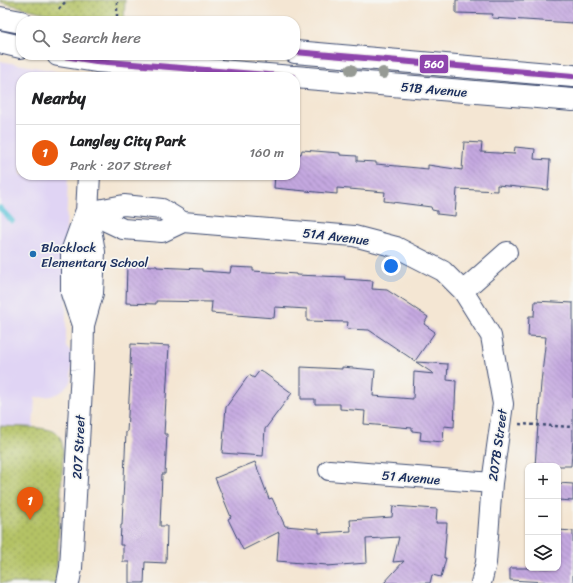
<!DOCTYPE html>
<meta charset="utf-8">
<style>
body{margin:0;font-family:Sriracha,sans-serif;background:#f6f6f6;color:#202124}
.controls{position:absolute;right:12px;bottom:12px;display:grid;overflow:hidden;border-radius:8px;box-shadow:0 1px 3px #0004}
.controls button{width:36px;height:36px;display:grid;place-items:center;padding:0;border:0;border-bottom:1px solid #e0e0e0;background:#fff;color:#202124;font:20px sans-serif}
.you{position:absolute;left:391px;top:266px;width:14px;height:14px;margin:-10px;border:3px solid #fff;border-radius:50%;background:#1a73e8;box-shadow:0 0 0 6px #1a73e833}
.badge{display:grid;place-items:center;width:26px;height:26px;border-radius:50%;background:#ea580c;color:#fff;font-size:13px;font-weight:700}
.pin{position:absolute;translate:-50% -33px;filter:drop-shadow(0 1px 2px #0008)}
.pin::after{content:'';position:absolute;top:21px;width:14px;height:12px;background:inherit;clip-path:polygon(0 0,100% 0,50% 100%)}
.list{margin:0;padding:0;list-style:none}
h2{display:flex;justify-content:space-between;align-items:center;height:52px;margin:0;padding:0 16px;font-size:17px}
h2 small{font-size:13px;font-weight:400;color:#757577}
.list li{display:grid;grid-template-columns:26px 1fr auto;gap:12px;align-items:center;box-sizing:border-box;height:56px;padding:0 16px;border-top:1px solid #e0e0e0}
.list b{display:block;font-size:15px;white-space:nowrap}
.list p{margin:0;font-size:13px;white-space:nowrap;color:#757577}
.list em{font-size:13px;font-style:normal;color:#757577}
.icon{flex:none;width:22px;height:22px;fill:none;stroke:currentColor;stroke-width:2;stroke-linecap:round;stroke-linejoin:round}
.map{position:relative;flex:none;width:573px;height:583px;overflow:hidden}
.search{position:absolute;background:#fff;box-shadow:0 1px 3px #0004;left:16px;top:16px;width:284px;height:44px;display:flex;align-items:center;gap:10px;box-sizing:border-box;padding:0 14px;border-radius:16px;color:#757577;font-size:15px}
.panel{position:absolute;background:#fff;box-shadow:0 1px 3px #0004;left:16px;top:72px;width:284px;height:108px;border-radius:16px}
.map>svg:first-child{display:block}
.built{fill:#e0d4f4}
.park{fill:url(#park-dots);stroke:#687862}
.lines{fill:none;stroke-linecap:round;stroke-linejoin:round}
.stream{stroke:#5dc5d9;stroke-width:5.5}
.building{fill:url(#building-back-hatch)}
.minor-casing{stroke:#3c4a70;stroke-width:22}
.tertiary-casing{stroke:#3c4a70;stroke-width:24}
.path{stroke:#3c4a70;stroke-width:2.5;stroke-dasharray:3 3;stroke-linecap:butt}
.minor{stroke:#fff;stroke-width:20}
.tertiary{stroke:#fff;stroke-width:22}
.bus-1-casing{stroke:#f6f6f2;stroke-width:9}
.bus-1{stroke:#8e44ad;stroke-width:6}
.tree{fill:#969a94}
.poi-dot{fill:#1f6fb2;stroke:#f6f6f2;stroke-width:1.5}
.labels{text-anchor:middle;stroke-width:3.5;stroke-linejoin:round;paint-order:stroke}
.street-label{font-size:13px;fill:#1b2f5e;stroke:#f6f6f2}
.poi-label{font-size:13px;fill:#1b2f5e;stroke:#f6f6f2;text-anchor:start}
.line-badge{stroke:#f6f6f2;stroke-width:1.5}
.badge-label{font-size:11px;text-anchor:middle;font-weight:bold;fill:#fff}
</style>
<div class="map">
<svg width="573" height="583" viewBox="0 0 573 583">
<defs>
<pattern id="park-dots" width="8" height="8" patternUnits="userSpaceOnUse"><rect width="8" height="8" fill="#b4c265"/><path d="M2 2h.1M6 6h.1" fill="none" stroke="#929e56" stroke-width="1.8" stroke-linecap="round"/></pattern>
<pattern id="building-back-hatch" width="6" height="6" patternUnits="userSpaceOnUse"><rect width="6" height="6" fill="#c5a8e0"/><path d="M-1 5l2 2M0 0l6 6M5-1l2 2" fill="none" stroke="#9f89b9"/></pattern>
</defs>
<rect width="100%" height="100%" fill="#f6f6f2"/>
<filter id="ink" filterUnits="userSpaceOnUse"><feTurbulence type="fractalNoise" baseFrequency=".025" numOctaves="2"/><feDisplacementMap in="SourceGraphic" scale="8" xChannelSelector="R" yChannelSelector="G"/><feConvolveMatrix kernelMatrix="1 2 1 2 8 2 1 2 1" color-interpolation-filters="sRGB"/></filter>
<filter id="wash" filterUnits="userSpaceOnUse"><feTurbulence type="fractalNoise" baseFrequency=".012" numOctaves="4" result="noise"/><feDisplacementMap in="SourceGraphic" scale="16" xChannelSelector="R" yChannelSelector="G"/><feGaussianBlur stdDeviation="0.9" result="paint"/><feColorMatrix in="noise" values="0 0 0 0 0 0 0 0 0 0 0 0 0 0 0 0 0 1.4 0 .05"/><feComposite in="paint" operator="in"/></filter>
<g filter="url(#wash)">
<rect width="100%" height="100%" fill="#f4e6d3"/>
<path class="built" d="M0,61L51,70L60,73L65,77H21V175H68L66,232V346L71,352L72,355L71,379L69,384L61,392L51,396L35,398L33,428L0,426Z"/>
<path class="park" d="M0,0H125L124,21H97L49,14L0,2Z
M0,426C11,427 50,426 56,433C63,438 63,448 63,456L56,583H0Z"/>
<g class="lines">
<path class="stream" d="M0,208L12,221"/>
</g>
<g id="blocks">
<path class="building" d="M456,0H573V23L492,18L493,14L456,13Z
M464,142L482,143L481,152L514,154L515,147L535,149L534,159L550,160L548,190L497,185V191L457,189L455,216L437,214V211L432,210L431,207L408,204L384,201L385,192L337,188V194L274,188L275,175H295V154H301L302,150L340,153V155L357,156V161L376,162V164L428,169V165L462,170Z
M127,265L157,266V267L202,269V271L230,273L231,267L253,268V271L296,274V275L345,277L344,279L373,281L372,289L387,290L428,317L424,324L435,332L415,361L369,330L347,329L348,322L307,321V309L275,307L274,318L211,313L212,302L156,301V304L126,303Z
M535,301L573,303V440L571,466H535L541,383L546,337L528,336L529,316H534Z
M131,344L169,346L164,434H167L165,474H162L160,526H167L166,563L145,562L144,583H129V562H123V545H120L121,525H122L126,432H127L131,364H130Z
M416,362L448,364L447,380L456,381L454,427L444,426L443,442L420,440L421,432L412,431V428L364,424L365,411L340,409V404H315V399H301V367L342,369V367L375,370L373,396L413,399L414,372L434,374Z
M260,370L292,393L265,429L263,456L222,453L226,407L249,375L254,378Z
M255,462L269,499L272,498L285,526L319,529V533L351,531L350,520L392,517L393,506L437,509L436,523H447L444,558H446L441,577L432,575L430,583H384L404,561L393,562L399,537L366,539L367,563L327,566V565L277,561L279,532L243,550L228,519L231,517L215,478Z
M558,483L573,484V501L558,500Z
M558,530L573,531V583H545V582L510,580V568H558Z"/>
</g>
</g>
<g filter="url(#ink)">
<use href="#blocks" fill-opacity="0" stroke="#3c4a70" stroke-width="1"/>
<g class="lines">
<defs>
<path id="minor" d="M87,212L124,205L162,209L183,222L354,236L396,247L443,271L463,291L491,336L503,404L492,483L486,563L481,583
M87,212L123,229L162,232L183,222
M463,291L507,252
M329,470L492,483"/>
<path id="tertiary" d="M0,18L21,22
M0,42L21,47
M295,52L573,76
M58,55L96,61L293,77
M295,77L573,100
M83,325L72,293V252L86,213
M68,583L71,568L82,370L83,325L92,293L94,252L87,212L89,175"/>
</defs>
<use href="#minor" class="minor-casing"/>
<use href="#tertiary" class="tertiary-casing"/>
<path class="path" d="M59,9L67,0
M117,17V0
M519,424L573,427"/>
<use href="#minor" class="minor"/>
<use href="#tertiary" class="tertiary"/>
<defs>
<path id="bus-1" d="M295,52L573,76
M58,55L96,61L293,77"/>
</defs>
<use href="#bus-1" class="bus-1-casing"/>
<use href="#bus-1" class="bus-1"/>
</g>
<g class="tree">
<circle cx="351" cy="70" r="6"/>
<circle cx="383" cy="73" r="6"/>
</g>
</g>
<circle class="poi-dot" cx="33" cy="254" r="4"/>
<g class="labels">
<g class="street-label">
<text transform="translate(434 89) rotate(5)" y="5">51B Avenue</text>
<text transform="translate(336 236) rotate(7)" y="5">51A Avenue</text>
<text transform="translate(497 445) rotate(-82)" y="5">207B Street</text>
<text transform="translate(78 447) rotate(-87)" y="5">207 Street</text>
<text transform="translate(411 477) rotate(5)" y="5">51 Avenue</text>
</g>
<g class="poi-label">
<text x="41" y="252">Blacklock<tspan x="41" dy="15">Elementary School</tspan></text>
</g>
</g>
<rect class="line-badge" x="419" y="54" width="30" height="20" rx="4" fill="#8e44ad"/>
<g class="badge-label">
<text x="434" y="68">560</text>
</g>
</svg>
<div class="controls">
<button>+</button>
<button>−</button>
<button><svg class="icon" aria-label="layers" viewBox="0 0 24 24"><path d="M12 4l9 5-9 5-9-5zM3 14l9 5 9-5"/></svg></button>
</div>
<div class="you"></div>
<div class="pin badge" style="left:30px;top:520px">1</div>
<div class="search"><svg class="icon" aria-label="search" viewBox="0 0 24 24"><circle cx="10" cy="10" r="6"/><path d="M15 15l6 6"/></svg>Search here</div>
<section class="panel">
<h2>Nearby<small></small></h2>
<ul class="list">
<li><span class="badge">1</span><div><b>Langley City Park</b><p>Park · 207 Street</p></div><em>160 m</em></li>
</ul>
</section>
</div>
